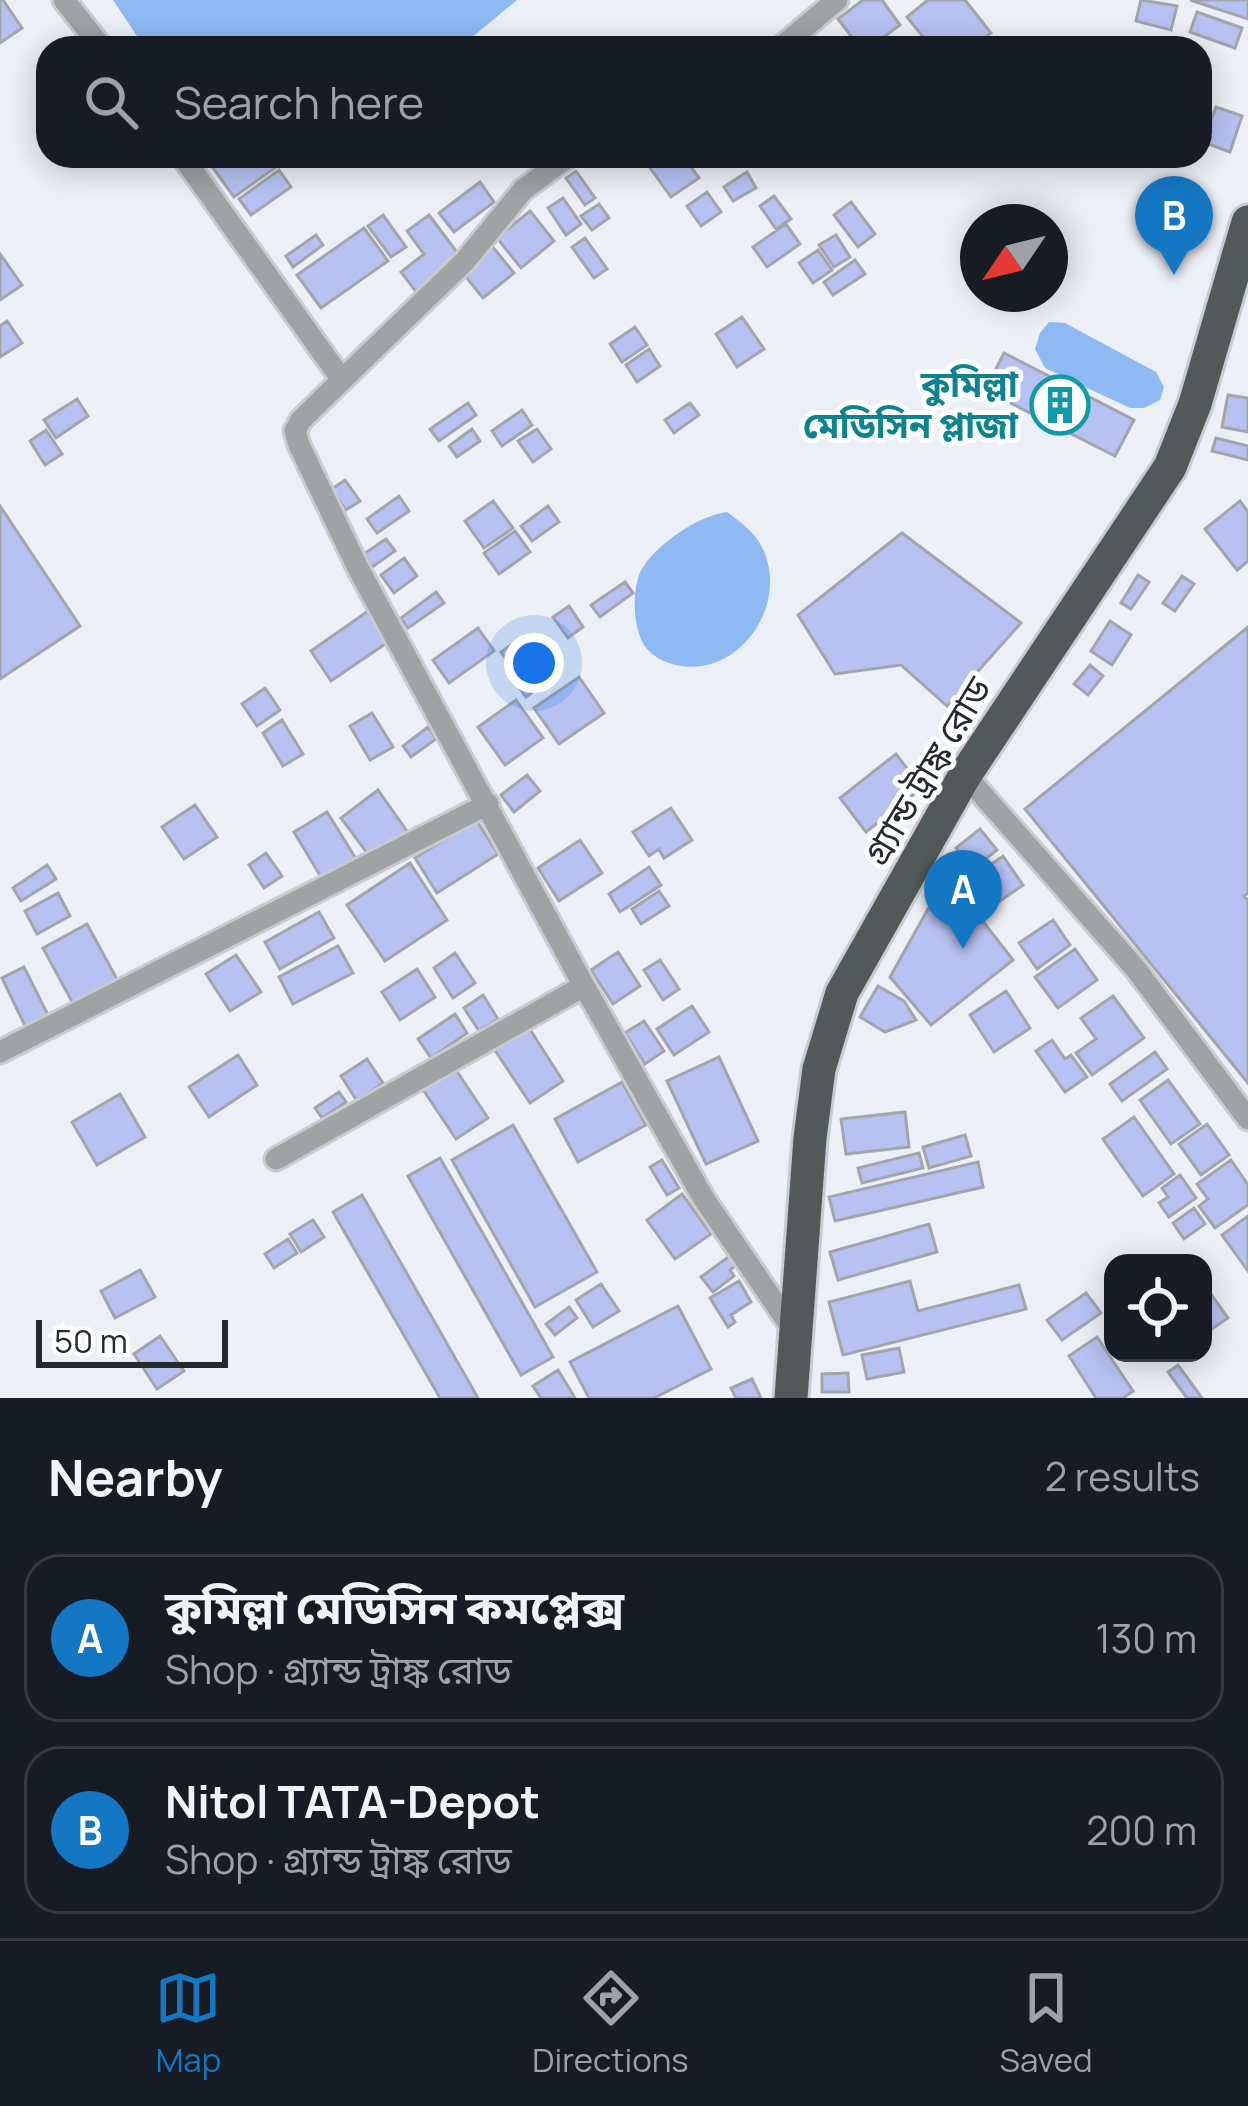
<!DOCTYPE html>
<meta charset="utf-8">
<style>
body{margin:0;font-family:Manrope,"Noto Sans Bengali",sans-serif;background:#20242c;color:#f1f3f6}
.controls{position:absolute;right:36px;bottom:36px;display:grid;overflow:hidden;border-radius:24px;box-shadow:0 6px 30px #0003}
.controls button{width:108px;height:108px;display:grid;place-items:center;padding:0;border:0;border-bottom:3px solid #363941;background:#171b24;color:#f1f3f6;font:60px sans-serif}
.compass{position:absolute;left:960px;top:204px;width:108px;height:108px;border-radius:50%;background:#171b24;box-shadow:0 6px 30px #0003;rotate:235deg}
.scale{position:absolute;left:36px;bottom:30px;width:192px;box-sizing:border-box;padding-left:12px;border:6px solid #27282b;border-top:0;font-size:33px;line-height:42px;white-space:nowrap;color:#27282b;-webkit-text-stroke:9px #fcfdfe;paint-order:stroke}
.you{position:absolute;left:534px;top:663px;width:42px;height:42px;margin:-30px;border:9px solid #fff;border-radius:50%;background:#1a73e8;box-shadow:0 0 0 18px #1a73e833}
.badge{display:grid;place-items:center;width:78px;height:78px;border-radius:50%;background:#1477c3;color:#fff;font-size:39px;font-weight:700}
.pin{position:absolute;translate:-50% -99px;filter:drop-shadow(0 3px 6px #0008)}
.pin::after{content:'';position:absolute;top:63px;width:42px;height:36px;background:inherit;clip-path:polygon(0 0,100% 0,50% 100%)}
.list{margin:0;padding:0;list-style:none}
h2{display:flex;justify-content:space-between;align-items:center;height:156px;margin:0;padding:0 48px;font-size:51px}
h2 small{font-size:39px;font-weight:400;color:#9ea1a6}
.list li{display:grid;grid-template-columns:78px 1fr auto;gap:36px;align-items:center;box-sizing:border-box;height:168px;margin:0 24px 24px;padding:0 24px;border:3px solid #363941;border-radius:36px}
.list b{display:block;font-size:45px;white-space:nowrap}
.list p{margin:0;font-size:39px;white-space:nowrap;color:#9ea1a6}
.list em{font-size:39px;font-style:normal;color:#9ea1a6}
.icon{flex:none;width:66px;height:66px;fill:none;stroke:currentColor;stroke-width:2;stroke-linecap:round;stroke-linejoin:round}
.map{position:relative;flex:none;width:1248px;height:1398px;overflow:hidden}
.search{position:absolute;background:#171b24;box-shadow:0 6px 30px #0003;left:36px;right:36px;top:36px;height:132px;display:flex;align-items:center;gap:30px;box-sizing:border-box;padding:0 42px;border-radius:36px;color:#9ea1a6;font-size:45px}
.sheet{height:540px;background:#171b24}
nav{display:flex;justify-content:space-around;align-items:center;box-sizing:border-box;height:168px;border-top:3px solid #363941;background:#171b24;font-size:33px;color:#9ea1a6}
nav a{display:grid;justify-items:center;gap:6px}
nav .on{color:#1477c3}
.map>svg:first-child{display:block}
.water{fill:#8fb9f2}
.building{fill:#b7c2f3;stroke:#a4a5ac;stroke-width:3}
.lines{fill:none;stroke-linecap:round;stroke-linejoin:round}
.minor-casing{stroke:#c9cbd1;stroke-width:27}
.trunk-casing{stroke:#c9cbd1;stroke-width:39}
.minor{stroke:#9fa3a3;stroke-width:21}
.trunk{stroke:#525959;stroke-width:33}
.labels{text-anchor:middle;stroke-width:10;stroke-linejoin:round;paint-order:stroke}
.culture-label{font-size:36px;font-weight:bold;fill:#0d838f;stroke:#fcfdfe;text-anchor:end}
.street-label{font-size:36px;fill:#27282b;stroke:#fcfdfe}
</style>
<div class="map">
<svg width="1248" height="1398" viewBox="0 0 1248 1398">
<rect width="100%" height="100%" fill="#edeff6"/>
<path class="water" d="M113,0H517L459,48H145Z
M1049,322L1065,323L1156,372L1164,387L1160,400L1144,408H1130L1045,368L1035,349L1040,333Z
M727,512C745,525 761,537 767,560C783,616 733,678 676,665C657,660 643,651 638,630C633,614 633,582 643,567C660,542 698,516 727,512Z"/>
<path class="building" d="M3,0L22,28L0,43V1Z
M863,0H882L900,25L869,48H860L838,19Z
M928,0H965L991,33L971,48H932L907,17Z
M1141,0L1177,6L1171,30L1136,21Z
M1190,0H1248V19Z
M1197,12L1242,28L1235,48L1190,32Z
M1216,107L1242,116L1230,152L1203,142Z
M224,156H282L286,160L234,197L211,165Z
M647,156H683L699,178L671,197L643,158Z
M279,170L291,187L251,215L239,199Z
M576,171L595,198L585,205L566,178Z
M747,172L756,188L733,201L724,187Z
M480,182L494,202L454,232L439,213Z
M707,192L721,212L701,226L687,206Z
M774,196L791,219L776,229L760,206Z
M563,198L581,224L566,235L548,208Z
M851,202L875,234L858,247L834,215Z
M599,204L609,218L592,230L581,216Z
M530,211L554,241L521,268L497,238Z
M383,215L406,247L391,257L368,226Z
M429,215L462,259L417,293L401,272L424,254L407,231Z
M786,224L800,244L767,267L753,247Z
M364,228L388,261L321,308L297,275Z
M316,235L323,245L293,267L286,256Z
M836,235L850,257L834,267L819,245Z
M585,238L607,269L594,278L572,247Z
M492,246L514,273L483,298L461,271Z
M818,250L832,270L813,283L799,263Z
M0,254L22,285L0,300Z
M855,260L865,274L833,295L824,282Z
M742,317L764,349L737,367L716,334Z
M7,321L22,343L0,357V326Z
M635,327L647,345L622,362L610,344Z
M649,349L660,366L637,382L626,365Z
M1004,353L1134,420L1115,456L985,390Z
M1228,395L1248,398V432L1222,427Z
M77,399L88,416L56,438L44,420Z
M468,403L476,415L439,441L430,429Z
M690,403L699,415L674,433L665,420Z
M522,410L532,425L502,446L492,431Z
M472,429L480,441L457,457L449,446Z
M537,429L551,449L533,462L518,441Z
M46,430L62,454L45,465L30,441Z
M1216,438L1248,446V460L1212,451Z
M345,480L360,501L346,510L332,489Z
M399,496L409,511L377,533L367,519Z
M493,501L513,528L484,548L465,521Z
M1240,501L1248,512V561L1237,570L1205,529Z
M0,506L80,626L0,679Z
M548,506L559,522L532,541L521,526Z
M515,531L530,552L499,574L484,553Z
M902,533L1021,623L947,706L901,665L835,674L798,615Z
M386,539L395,551L372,567L364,554Z
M404,558L417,576L394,593L381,575Z
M1138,575L1149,582L1131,609L1121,603Z
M1182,576L1194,584L1175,611L1163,603Z
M625,582L633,593L600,617L591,605Z
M436,592L444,603L408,628L401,618Z
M569,606L583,627L568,638L553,617Z
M368,611L388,642L331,681L311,651Z
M1110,621L1131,635L1112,665L1091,651Z
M1248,627V893L1244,896L1248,900V1083L1025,809Z
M478,628L494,651L449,683L433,660Z
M518,640L533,662L516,673L501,652Z
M1090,665L1103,676L1088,695L1074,684Z
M533,670L543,684L526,697L516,683Z
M579,677L604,713L559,744L534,708Z
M265,688L280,710L257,726L242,704Z
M516,700L543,738L505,765L478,727Z
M372,713L393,747L370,760L350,726Z
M282,720L303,754L283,766L263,733Z
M428,727L436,739L411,757L403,746Z
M896,754L922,788L866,832L840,798Z
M527,775L540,791L514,812L501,795Z
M378,790L409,834L373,861L341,818Z
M195,805L217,837L184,859L162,827Z
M671,808L692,840L664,858L659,849L649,856L633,832Z
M327,812L358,862L324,882L294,832Z
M476,820L498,854L437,893L415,858Z
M980,829L997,850L973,869L956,848Z
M580,840L602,873L559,901L538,868Z
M266,853L282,876L264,888L249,865Z
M1003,856L1023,885L987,910L967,881Z
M410,863L447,920L385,961L347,905Z
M47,865L56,879L21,901L13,888Z
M649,867L661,885L620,912L609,894Z
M947,875L1013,960L931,1025L890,977Z
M659,891L669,906L641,924L632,909Z
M58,893L70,916L37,934L25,911Z
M319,912L334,938L280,969L265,942Z
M1053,920L1070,945L1037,969L1019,943Z
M87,924L120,985L76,1009L43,948Z
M338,946L353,973L293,1004L279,977Z
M1075,949L1097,980L1058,1008L1035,977Z
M618,952L640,986L613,1004L591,970Z
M455,953L475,983L453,998L434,968Z
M236,955L261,992L230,1011L206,974Z
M660,960L679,989L663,1000L644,970Z
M24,967L51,1021L28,1032L2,978Z
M417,969L435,997L400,1020L382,992Z
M878,986L904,1001L916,1020L885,1032L860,1017Z
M1006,991L1030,1028L994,1052L970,1015Z
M483,995L498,1019L479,1031L464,1008Z
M1113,996L1144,1038L1092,1075L1076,1053L1096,1039L1081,1018Z
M692,1006L709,1032L674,1055L657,1029Z
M455,1014L467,1033L431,1058L418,1039Z
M524,1020L563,1081L530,1103L490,1043Z
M644,1021L664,1051L645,1064L625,1033Z
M1052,1040L1065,1059L1071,1055L1087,1077L1065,1092L1036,1051Z
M1155,1052L1167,1069L1122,1101L1110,1084Z
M238,1055L257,1085L209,1117L189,1087Z
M719,1057L758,1141L706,1164L667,1081Z
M367,1059L383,1083L357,1101L341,1076Z
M452,1064L488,1118L456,1139L420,1085Z
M1168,1080L1200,1124L1171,1144L1140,1100Z
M622,1082L646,1125L578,1162L555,1119Z
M339,1092L346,1102L322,1118L315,1108Z
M120,1094L145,1137L97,1165L72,1122Z
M905,1112L909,1147L846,1154L841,1119Z
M1134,1117L1174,1174L1143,1196L1103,1139Z
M1207,1124L1229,1155L1201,1175L1179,1144Z
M513,1125L597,1272L535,1307L452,1160Z
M965,1135L971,1156L929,1168L923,1147Z
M919,1153L923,1168L862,1183L858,1168Z
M440,1158L553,1357L521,1375L408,1176Z
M662,1160L679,1188L667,1195L650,1167Z
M1231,1160L1248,1185V1205L1215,1228L1199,1206L1208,1199L1197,1184Z
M978,1162L983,1187L835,1221L829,1197Z
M1180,1175L1196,1198L1169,1217L1159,1203L1168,1197L1162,1188Z
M682,1194L711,1234L675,1259L647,1220Z
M362,1195L478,1398H440L333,1212Z
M1194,1208L1205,1224L1184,1239L1173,1223Z
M1248,1216V1271L1222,1235Z
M313,1220L324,1237L301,1252L290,1234Z
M929,1224L937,1252L838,1280L830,1252Z
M288,1239L297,1253L274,1268L265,1254Z
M735,1252L742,1261L730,1270L734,1276L713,1292L701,1277Z
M140,1270L155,1297L115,1318L101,1291Z
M739,1281L751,1302L731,1315L735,1322L728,1327L710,1298Z
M910,1281L918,1311L1019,1285L1026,1309L843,1355L829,1302Z
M601,1284L619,1311L593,1327L576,1300Z
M1086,1293L1101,1313L1062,1340L1047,1320Z
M1210,1293L1228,1318L1206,1333L1203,1298Z
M678,1306L711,1369L654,1398H589L570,1362Z
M569,1307L577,1318L555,1335L546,1324Z
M160,1336L184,1371L157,1389L134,1354Z
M1097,1337L1133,1391L1123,1398H1096L1069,1356Z
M899,1348L904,1372L867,1379L862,1355Z
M1178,1365L1202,1398H1187L1168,1372Z
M558,1370L575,1398H541L533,1386Z
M848,1373L849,1392H822V1374Z
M752,1379L761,1398H736L731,1388Z"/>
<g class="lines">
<defs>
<path id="minor" d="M64,0L102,48
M780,48L837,0
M182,156L342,380L301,420L295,431L299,445L358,568L584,986L704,1199L796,1334
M342,380L465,261L523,190L569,156
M965,775L1135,968L1248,1119
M0,1052L488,804
M276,1159L584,986"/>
<path id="trunk" d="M791,1398L810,1138L819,1069L842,993L965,775L1170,467L1195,404L1248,222"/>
</defs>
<use href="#minor" class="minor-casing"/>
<use href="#trunk" class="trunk-casing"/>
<use href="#minor" class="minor"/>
<use href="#trunk" class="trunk"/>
</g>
<defs>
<symbol id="building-ring" viewBox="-11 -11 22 22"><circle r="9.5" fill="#fcfdfe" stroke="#0f9aa8" stroke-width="1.5"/><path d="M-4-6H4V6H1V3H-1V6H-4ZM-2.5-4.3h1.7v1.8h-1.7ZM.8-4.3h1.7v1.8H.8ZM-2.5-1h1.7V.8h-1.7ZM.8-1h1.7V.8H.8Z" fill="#0f9aa8"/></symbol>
</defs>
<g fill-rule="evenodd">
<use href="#building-ring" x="1027" y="372" width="66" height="66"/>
</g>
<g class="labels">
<g class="culture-label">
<text x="1018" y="397">কুমিল্লা<tspan x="1018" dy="41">মেডিসিন প্লাজা</tspan></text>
</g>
<g class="street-label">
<text transform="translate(927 771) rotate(-59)" y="13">গ্র্যান্ড ট্রাঙ্ক রোড</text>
</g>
</g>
</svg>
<div class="controls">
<button><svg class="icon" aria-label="locate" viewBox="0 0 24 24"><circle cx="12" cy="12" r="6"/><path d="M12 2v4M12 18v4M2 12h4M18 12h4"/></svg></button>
</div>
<svg class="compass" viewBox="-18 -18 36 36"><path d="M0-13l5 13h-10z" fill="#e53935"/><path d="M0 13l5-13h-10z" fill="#9ea1a6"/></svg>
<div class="scale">50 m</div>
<div class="you"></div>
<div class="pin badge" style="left:963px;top:949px">A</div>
<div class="pin badge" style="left:1174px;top:275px">B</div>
<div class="search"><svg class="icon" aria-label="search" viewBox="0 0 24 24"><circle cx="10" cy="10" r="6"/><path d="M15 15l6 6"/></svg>Search here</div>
</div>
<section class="sheet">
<h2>Nearby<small>2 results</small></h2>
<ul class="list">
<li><span class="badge">A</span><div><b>কুমিল্লা মেডিসিন কমপ্লেক্স</b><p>Shop · গ্র্যান্ড ট্রাঙ্ক রোড</p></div><em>130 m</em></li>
<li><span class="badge">B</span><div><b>Nitol TATA-Depot</b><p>Shop · গ্র্যান্ড ট্রাঙ্ক রোড</p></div><em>200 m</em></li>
</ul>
</section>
<nav>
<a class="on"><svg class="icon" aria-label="map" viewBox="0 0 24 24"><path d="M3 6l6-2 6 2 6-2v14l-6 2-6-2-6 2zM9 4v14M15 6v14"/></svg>Map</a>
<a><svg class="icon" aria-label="directions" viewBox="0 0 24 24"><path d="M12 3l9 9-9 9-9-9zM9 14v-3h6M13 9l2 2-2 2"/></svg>Directions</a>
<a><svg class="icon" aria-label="saved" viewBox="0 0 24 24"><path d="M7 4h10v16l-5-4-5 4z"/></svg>Saved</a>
</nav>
